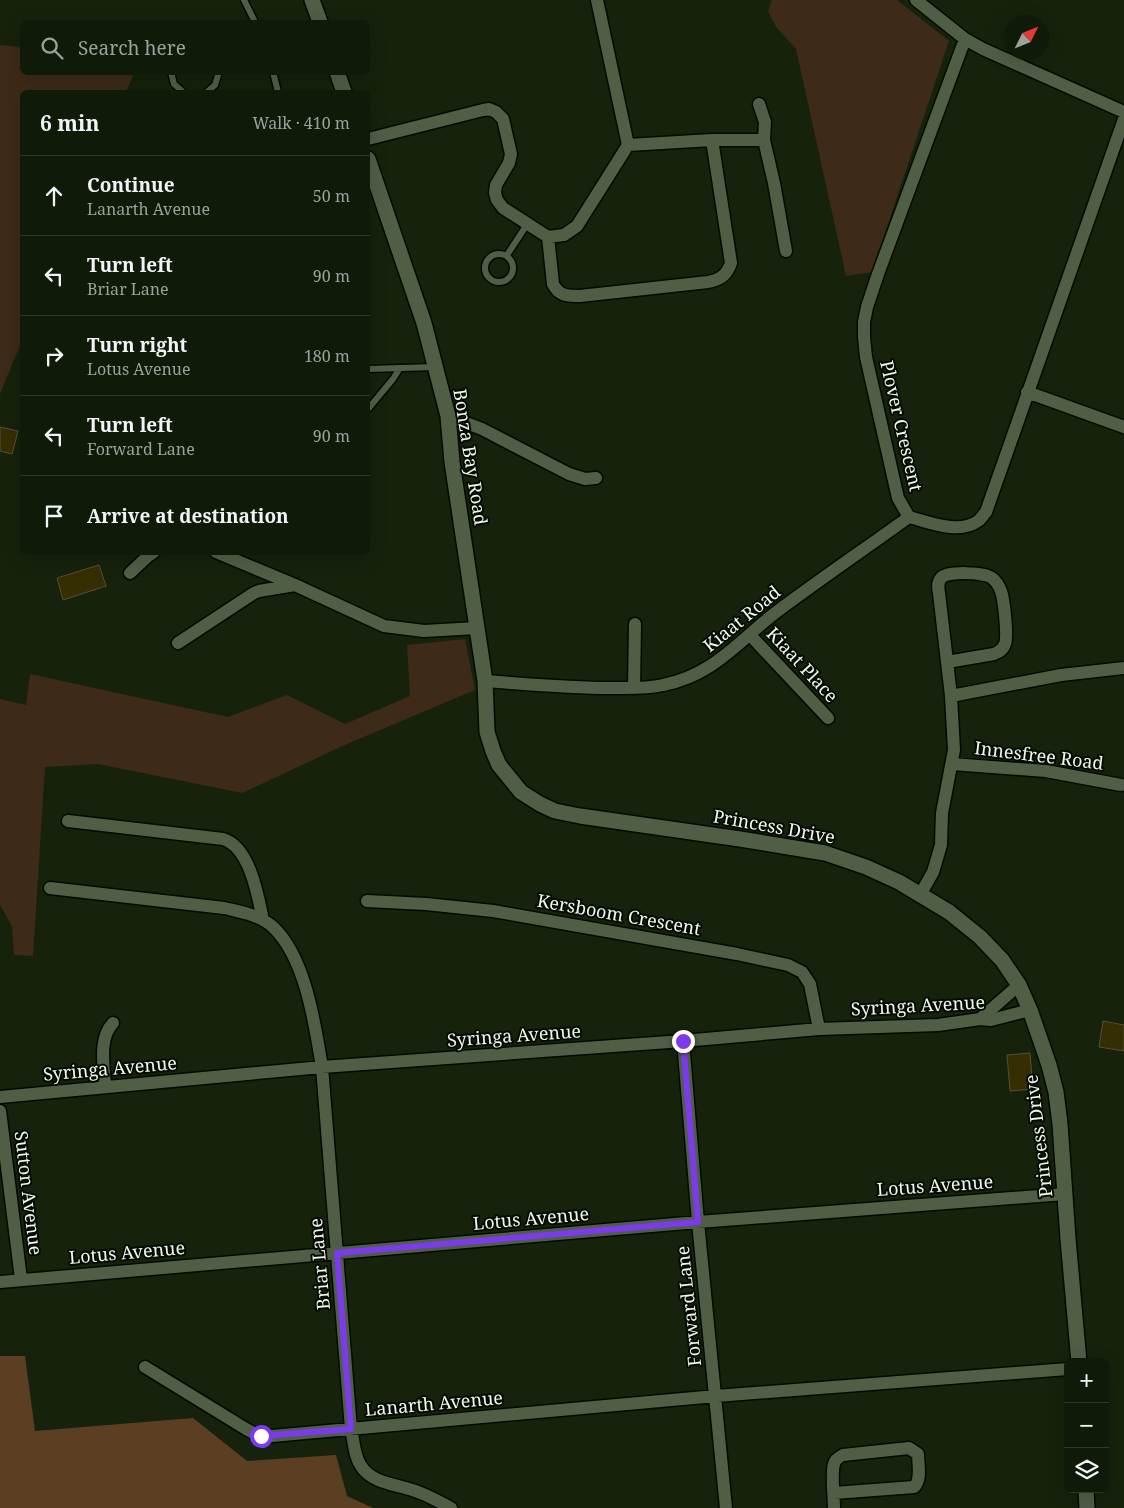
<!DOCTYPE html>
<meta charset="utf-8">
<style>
body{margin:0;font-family:"Noto Serif",serif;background:#1e2717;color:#f1f3f6}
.controls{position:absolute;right:15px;bottom:15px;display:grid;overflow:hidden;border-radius:8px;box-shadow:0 5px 20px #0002}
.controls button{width:45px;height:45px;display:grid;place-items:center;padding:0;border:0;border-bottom:1px solid #30382a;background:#101a09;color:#f1f3f6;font:25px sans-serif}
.compass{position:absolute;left:1004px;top:15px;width:45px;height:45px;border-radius:50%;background:#101a09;box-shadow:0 5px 20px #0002;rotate:47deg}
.stop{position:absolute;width:15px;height:15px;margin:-11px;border:4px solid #7c3aed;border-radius:50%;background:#fff}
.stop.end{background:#7c3aed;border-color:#fff;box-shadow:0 1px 5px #0008}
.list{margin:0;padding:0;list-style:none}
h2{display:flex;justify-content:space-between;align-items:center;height:65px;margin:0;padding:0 20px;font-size:21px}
h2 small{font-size:16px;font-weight:400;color:#9ca19c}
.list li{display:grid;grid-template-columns:32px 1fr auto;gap:15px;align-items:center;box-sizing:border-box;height:80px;padding:0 20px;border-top:1px solid #30382a}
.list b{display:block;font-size:19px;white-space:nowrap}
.list p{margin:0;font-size:16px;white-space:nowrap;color:#9ca19c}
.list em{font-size:16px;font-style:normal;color:#9ca19c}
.icon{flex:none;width:28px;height:28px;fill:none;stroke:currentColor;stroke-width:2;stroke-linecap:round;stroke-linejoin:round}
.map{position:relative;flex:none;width:1124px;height:1508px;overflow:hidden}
.search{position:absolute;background:#101a09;box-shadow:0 5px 20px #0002;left:20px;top:20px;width:350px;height:55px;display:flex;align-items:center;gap:12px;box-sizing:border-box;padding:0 18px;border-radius:8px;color:#9ca19c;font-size:19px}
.panel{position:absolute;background:#101a09;box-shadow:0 5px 20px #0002;left:20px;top:90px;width:350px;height:465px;border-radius:8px}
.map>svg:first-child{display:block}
.green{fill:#3d2a18}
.forest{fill:#5c3f22}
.building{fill:#352e03;stroke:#555034}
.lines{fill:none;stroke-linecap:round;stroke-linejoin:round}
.service-casing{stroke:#030b00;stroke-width:9}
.minor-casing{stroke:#030b00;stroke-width:15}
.tertiary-casing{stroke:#030b00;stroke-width:18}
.service{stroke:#505e46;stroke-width:6}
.minor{stroke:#505e46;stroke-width:12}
.tertiary{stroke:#505e46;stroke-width:15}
.route{stroke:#7c3aed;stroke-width:6}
.labels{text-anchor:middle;stroke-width:4;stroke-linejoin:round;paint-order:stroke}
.street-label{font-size:18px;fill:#eff8e9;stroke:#050a03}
</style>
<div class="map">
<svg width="1124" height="1508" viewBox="0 0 1124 1508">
<rect width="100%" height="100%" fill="#16220c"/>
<path class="green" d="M772,0H897L949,41L872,272L846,276L796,49L776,27L768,11Z
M0,45L22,47V72L134,73L126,92H22V340L0,394Z
M465,639L475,690L347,744L242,793L98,764L45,767L33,956L14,955L12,926L0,905V699L26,705L30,674L228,717L287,695L345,724L410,696L407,645Z"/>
<path class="forest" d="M0,1356H25L35,1431L193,1418L247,1461L336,1455L347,1496L373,1508H0Z"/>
<path class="building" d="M0,427L18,431L12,454L0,451Z
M99,565L106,586L63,600L57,578Z
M1103,1021L1124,1025V1051L1099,1047Z
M1030,1053L1033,1089L1010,1091L1007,1055Z"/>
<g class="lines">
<defs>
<path id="service" d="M244,0L255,22
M171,72L174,84L183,92
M273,72L278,92
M207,92L215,85L219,72
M485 268a14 14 0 1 1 28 0a14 14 0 1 1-28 0Z
M507,255L528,223
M368,369L435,367
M368,409L393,379L400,368"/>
<path id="minor" d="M916,0L965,39L983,49L1124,112
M965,39L878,274L867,307L864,322V337L866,357L895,485L898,498L909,517C929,522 959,535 978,521C981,519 983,515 986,512L1124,119
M759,104L765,122L764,140
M368,139L483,110L489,109L496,112L503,119L511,154L509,163L496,185L495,193L497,200L503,208L548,237L564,235L577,226L628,145L597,0
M628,145L712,140H764L774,183L786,251
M548,237L553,284C559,296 567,296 580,296L708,282C720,280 727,275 731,263L712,140
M1027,392L1124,427
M448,416L482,429L569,474L585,479L596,478
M216,552L295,585L384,626L424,631L477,628
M130,573L148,556L154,552
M750,635L828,718
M178,643L254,593L259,591L295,585
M947,662L994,654C999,652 1003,650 1005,644C1008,636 1004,600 1001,591C999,586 996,581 992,578C985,572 946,571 941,578C937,583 938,588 939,593L951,696
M485,681C527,684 568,688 610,688C628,688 646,689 663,685C715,675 740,639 779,610C822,578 866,548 909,517
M634,688L635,624
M952,764L1046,771L1121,785
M68,821L223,839C250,847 258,896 263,920
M50,888L224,908C241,912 260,915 273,927C306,958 315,1026 322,1067L351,1429C354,1441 354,1456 361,1466C371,1482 393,1484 409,1489C424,1493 438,1501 451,1508
M920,895L933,872L941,845L942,813L954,750L951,696L1061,675L1124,668
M367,901L426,904L493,911L737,954L788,965L802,972L810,984L819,1029
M980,1019L1019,985
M683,1041L698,1222L726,1508
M105,1086C104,1066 98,1039 113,1023
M0,1097L322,1067L683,1041L819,1029L938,1025L980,1019L991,1020L1030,1010
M0,1111L21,1279
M0,1282L698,1222L1065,1194
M145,1367L246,1429L261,1437L716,1396L1068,1369
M834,1493L914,1487C922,1480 918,1464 918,1454L909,1448L843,1455C839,1457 835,1460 834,1464C831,1473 834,1498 834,1508"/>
<path id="tertiary" d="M312,0L320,22
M337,72L344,92
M368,159L424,323L448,416L452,462L485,681L487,732L493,751L499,765L521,792L540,804L555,811L580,816L740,839L825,853L866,867L899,882L949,912L980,937L1002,960L1019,985L1030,1010L1049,1065L1056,1092L1060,1124L1068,1239L1079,1362
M1086,1489L1087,1508"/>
</defs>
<use href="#service" class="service-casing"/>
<use href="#minor" class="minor-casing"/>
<use href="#tertiary" class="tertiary-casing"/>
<use href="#service" class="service"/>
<use href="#minor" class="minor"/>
<use href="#tertiary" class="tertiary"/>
</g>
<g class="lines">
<path class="route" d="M261,1436L351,1429L337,1253L698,1222L683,1041"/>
</g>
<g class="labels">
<g class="street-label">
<text transform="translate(901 426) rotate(77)" y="6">Plover Crescent</text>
<text transform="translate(470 457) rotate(81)" y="6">Bonza Bay Road</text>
<text transform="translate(742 619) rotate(-39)" y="6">Kiaat Road</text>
<text transform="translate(802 665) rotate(47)" y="6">Kiaat Place</text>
<text transform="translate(1039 756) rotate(7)" y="6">Innesfree Road</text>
<text transform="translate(774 827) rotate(10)" y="6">Princess Drive</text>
<text transform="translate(619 915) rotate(10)" y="6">Kersboom Crescent</text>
<text transform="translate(918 1006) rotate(-3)" y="6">Syringa Avenue</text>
<text transform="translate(514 1036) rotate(-4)" y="6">Syringa Avenue</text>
<text transform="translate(110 1069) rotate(-5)" y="6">Syringa Avenue</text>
<text transform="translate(1039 1136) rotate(-97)" y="6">Princess Drive</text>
<text transform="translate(935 1186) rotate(-4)" y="6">Lotus Avenue</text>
<text transform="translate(28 1193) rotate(83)" y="6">Sutton Avenue</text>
<text transform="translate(531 1219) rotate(-5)" y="6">Lotus Avenue</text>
<text transform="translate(127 1253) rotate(-5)" y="6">Lotus Avenue</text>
<text transform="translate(320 1264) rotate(-95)" y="6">Briar Lane</text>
<text transform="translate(689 1306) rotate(-96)" y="6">Forward Lane</text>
<text transform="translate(434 1404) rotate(-5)" y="6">Lanarth Avenue</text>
</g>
</g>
</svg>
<div class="controls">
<button>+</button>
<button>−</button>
<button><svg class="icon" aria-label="layers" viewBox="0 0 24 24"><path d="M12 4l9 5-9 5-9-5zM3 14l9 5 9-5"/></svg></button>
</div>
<svg class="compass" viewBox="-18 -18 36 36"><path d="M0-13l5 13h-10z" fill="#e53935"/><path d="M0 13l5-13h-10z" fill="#9ca19c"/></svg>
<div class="stop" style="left:261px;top:1436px"></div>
<div class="stop end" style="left:683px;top:1041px"></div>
<div class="search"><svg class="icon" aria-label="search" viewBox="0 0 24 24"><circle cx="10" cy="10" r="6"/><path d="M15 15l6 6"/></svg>Search here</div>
<section class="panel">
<h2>6 min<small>Walk · 410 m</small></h2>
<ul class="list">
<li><svg class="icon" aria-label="ahead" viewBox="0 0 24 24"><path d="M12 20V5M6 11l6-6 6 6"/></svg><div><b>Continue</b><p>Lanarth Avenue</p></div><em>50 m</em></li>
<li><svg class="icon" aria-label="left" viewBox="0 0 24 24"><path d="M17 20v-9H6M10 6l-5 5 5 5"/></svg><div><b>Turn left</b><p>Briar Lane</p></div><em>90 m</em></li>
<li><svg class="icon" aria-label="right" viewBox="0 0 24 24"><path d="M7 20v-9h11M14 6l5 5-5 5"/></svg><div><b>Turn right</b><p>Lotus Avenue</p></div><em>180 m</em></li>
<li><svg class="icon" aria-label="left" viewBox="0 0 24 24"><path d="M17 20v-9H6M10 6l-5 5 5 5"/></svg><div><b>Turn left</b><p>Forward Lane</p></div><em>90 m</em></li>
<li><svg class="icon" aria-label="arrive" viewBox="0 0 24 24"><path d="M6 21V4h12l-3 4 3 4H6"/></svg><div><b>Arrive at destination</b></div></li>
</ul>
</section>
</div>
